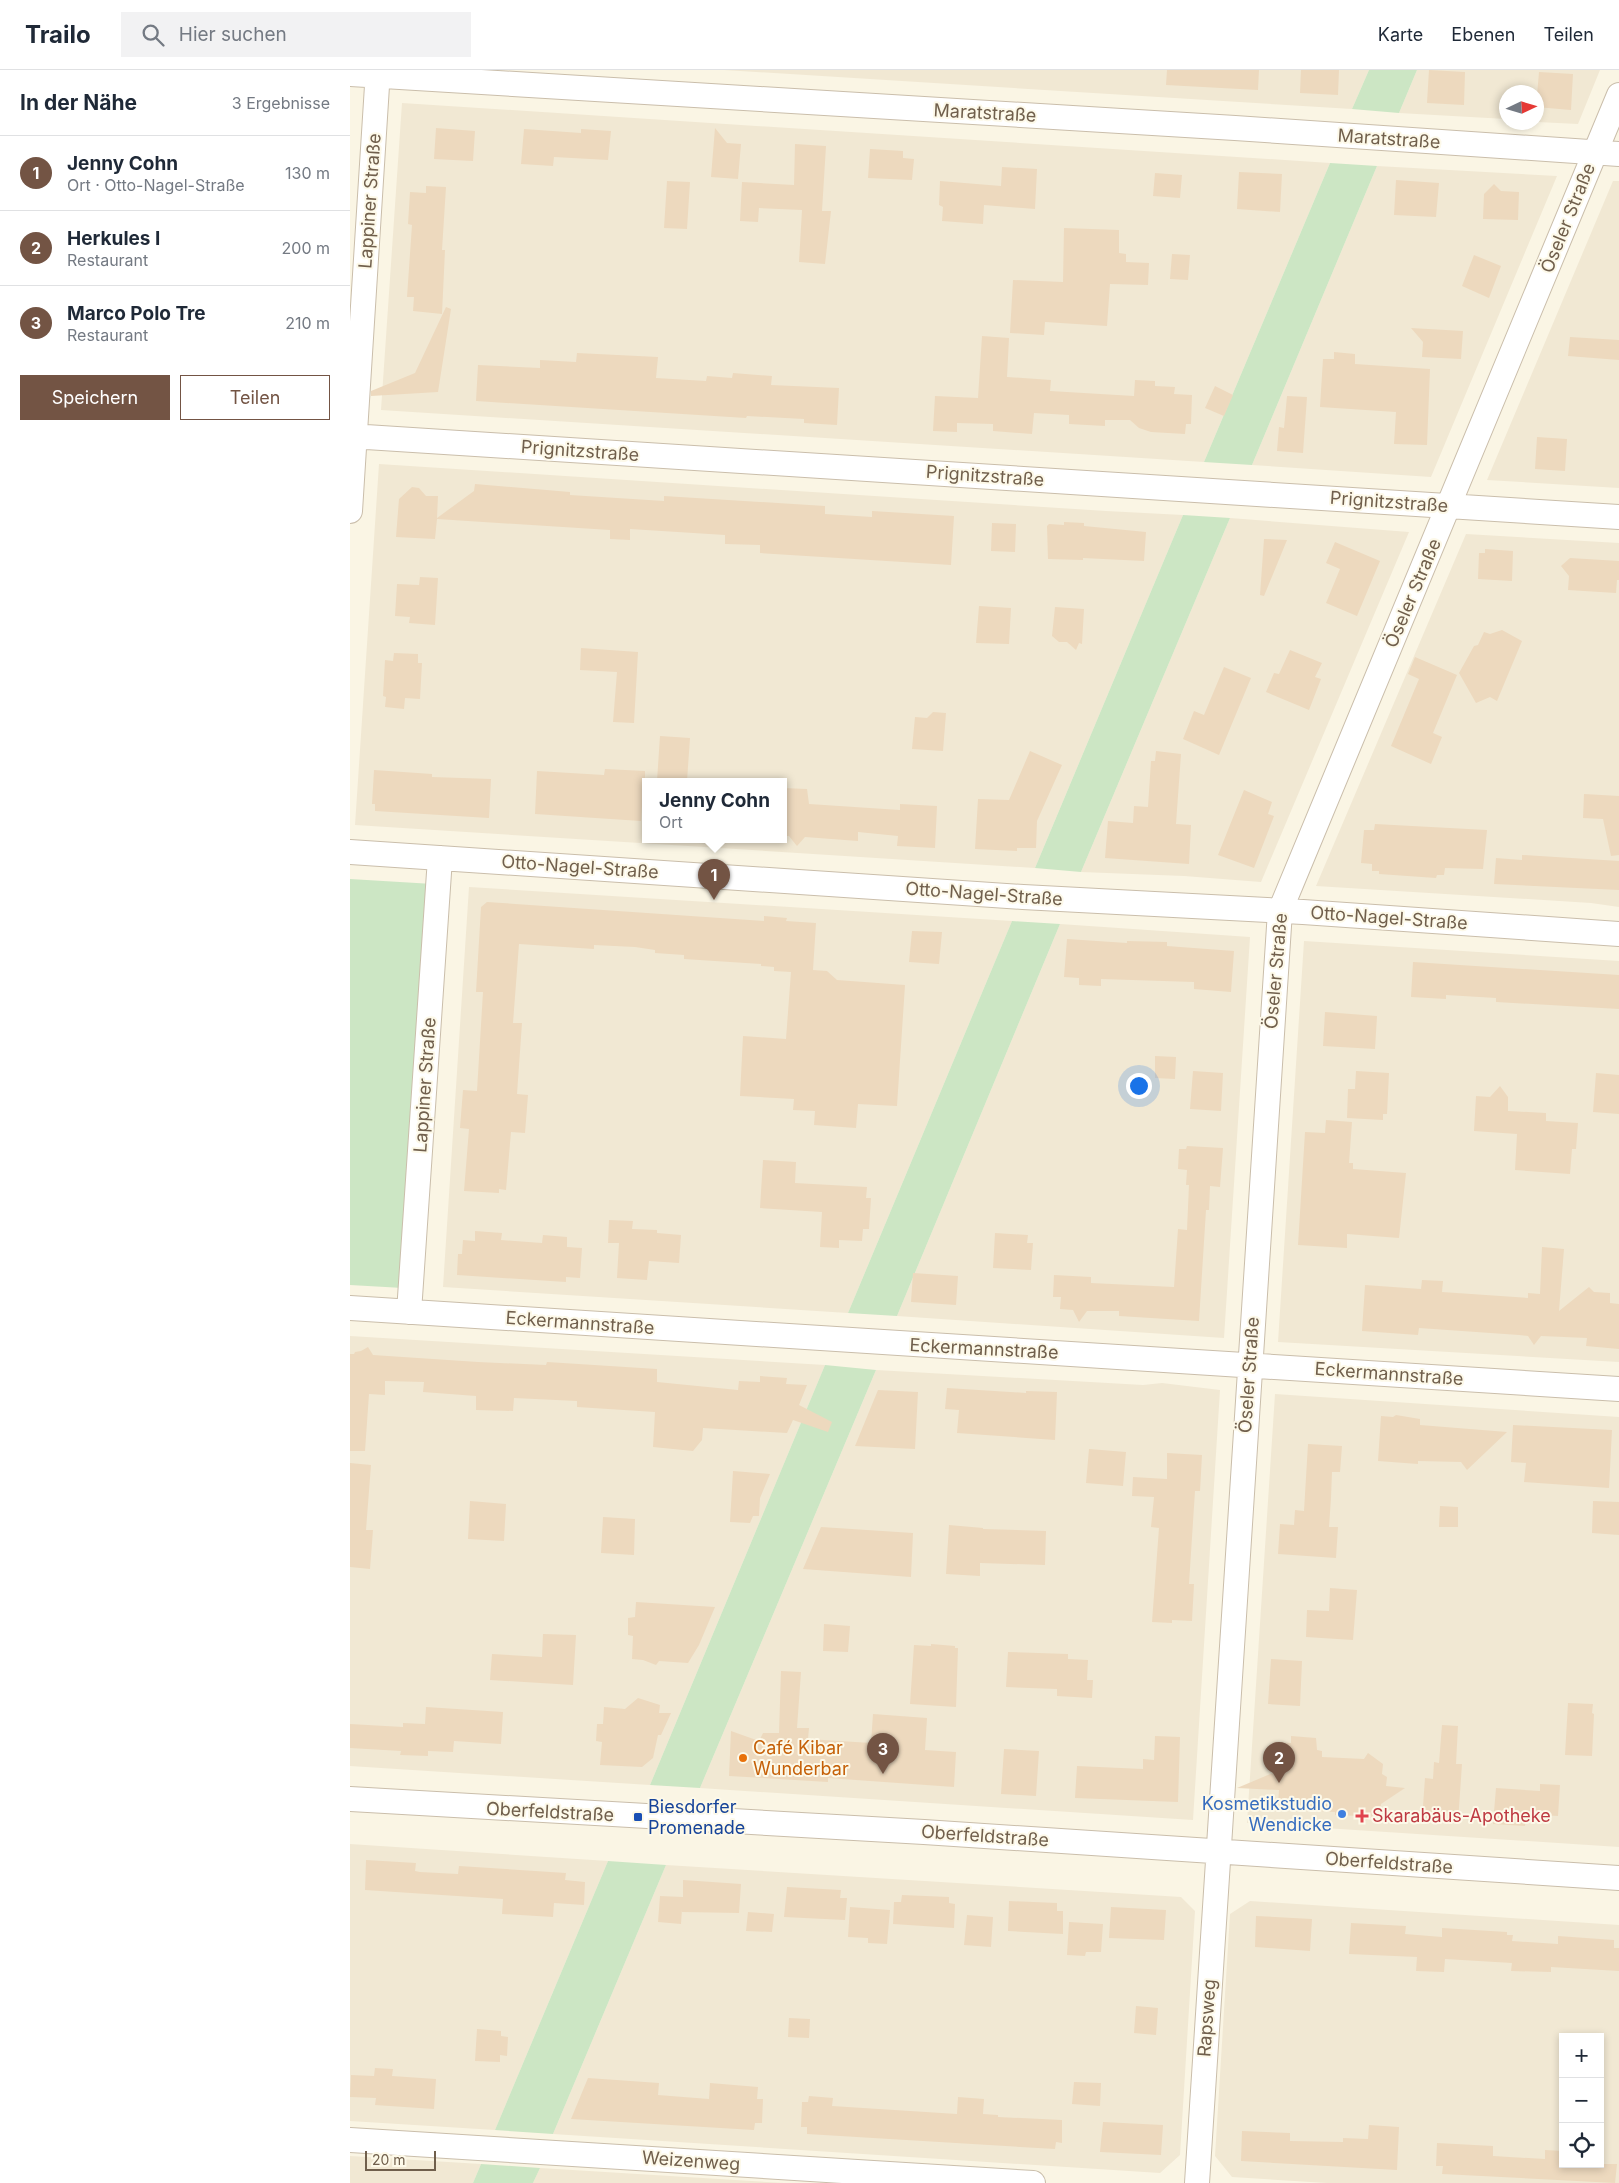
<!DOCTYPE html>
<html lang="de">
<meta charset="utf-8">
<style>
body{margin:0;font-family:Inter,sans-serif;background:#f2f2f3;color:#1f2937}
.controls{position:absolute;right:15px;bottom:15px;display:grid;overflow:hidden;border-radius:0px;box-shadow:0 2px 8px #0003}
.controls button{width:45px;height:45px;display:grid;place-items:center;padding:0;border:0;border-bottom:1px solid #e0e1e3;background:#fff;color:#1f2937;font:25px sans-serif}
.compass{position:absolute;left:1149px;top:15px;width:45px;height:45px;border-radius:50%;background:#fff;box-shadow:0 2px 8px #0003;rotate:86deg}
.scale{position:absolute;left:15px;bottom:12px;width:71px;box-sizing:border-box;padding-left:5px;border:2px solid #705f4c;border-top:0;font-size:14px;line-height:18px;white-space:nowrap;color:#705f4c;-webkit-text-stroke:4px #fdf9e9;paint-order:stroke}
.you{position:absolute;left:788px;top:1015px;width:18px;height:18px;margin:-12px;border:4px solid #fff;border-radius:50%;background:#1a73e8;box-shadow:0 0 0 8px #1a73e833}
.badge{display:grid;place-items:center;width:32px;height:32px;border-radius:50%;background:#735444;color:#fff;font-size:16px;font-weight:700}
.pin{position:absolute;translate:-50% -41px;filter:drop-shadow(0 1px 2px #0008)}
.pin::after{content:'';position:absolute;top:26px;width:18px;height:15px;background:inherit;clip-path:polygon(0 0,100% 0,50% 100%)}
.popup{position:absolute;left:292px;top:708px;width:145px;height:65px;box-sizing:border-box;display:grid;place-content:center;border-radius:0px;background:#fff;filter:drop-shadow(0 1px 4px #0005);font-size:16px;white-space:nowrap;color:#747a83}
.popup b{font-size:19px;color:#1f2937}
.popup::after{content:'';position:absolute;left:50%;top:100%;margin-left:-10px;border:10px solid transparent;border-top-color:#fff}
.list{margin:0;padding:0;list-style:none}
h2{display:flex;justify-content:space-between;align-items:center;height:65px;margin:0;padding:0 20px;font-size:21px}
h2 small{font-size:16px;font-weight:400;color:#747a83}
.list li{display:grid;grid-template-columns:32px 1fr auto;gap:15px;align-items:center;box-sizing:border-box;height:75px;padding:0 20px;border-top:1px solid #e0e1e3}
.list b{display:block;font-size:19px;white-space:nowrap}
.list p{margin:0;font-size:16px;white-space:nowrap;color:#747a83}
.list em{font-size:16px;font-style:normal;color:#747a83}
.actions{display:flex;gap:10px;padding:15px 20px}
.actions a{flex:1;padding:11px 0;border:1px solid #735444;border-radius:0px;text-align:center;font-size:18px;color:#735444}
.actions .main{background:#735444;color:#fff}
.icon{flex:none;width:28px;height:28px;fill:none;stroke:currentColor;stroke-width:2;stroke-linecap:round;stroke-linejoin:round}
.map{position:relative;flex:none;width:1269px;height:2113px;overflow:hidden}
header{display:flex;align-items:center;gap:30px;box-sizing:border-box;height:70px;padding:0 25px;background:#fff;border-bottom:1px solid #e0e1e3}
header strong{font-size:24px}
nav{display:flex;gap:28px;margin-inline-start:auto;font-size:18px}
.search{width:350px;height:45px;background:#f2f2f3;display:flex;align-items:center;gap:12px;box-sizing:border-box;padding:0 18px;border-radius:0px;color:#747a83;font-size:19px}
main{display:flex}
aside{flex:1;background:#fff}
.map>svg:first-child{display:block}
.residential{fill:#f1e8d3;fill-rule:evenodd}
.green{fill:#cce6c4}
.building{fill:#edd9be}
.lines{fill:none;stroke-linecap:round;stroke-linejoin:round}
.minor-casing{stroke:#cabeab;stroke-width:26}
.minor{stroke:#fff;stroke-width:24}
.food-dot{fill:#e8710a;stroke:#fdf9e9;stroke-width:2}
.shop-dot{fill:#3f7fe0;stroke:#fdf9e9;stroke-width:2}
.health-dot{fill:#e0444e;stroke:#fdf9e9;stroke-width:2}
.transit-dot{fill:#1a4fb4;stroke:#fdf9e9;stroke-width:2}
.labels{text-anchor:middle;stroke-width:4;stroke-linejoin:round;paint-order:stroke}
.street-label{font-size:18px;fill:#705f4c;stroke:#fdf9e9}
.food-label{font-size:18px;fill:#c56008;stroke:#fdf9e9;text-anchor:start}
.shop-label{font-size:18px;fill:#366cbe;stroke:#fdf9e9;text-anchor:end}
.transit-label{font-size:18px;fill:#164399;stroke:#fdf9e9;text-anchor:start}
.health-label{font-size:18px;fill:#be3a42;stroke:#fdf9e9;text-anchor:start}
</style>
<header>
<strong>Trailo</strong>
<div class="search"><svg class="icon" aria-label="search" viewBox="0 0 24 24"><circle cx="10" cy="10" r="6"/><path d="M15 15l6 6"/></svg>Hier suchen</div>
<nav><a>Karte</a><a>Ebenen</a><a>Teilen</a></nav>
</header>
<main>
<aside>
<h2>In der Nähe<small>3 Ergebnisse</small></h2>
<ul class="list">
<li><span class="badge">1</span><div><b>Jenny Cohn</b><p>Ort · Otto-Nagel-Straße</p></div><em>130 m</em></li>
<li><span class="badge">2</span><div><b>Herkules I</b><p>Restaurant</p></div><em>200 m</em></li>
<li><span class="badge">3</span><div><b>Marco Polo Tre</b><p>Restaurant</p></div><em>210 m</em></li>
</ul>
<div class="actions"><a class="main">Speichern</a><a>Teilen</a></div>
</aside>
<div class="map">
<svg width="1269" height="2113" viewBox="0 0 1269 2113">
<rect width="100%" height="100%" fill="#faf5e4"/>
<path class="residential" d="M374,0H1019L1002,39Z
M1067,0H1250L1228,54L1187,52L1186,22H1156V49L1049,43Z
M52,33L980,93L854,392L31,340Z
M1027,96L1207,106L1081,407L902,395Z
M1263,111H1269V418L1137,410Z
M29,394L756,441L833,445L685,798L5,755ZM295,711H433V769H295Z
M880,448L1059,462L911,812L834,806L731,802Z
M1116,464L1269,473V837L1241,833L966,816Z
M119,817L662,851L498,1243L93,1217Z
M710,854L900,867L874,1268L547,1246Z
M954,871L1269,891V1292L928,1272Z
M0,1266L475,1295L300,1715L0,1696Z
M526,1300L793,1315L812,1313L870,1320L843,1750L350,1718Z
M925,1324L1269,1347V1777L897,1753Z
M0,1774L258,1791L145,2060L0,2051Z
M316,1795L831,1827L845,1841L830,2085L810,2103L203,2064Z
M900,1831L1269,1855V2113H977L882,2107L865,2086L880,1844ZM1213,1967H1250V2094H1213Z
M0,2086L131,2094L123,2113H0Z
M190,2098L434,2113H183Z"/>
<path class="green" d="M1019,0H1067L1049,43L1002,39Z
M980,93L1027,96L902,395L854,392Z
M833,445L880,448L731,802L685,798Z
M0,809L83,814L53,1218L0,1215Z
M662,851L710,854L547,1246L498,1243Z
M475,1295L526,1300L350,1718L300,1715Z
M258,1791L316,1795L203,2064L145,2060Z
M131,2094L190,2098L183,2113H123Z"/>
<path class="building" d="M817,0H909L908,20L816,15Z
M951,0H989L988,25L950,23Z
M1079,0L1115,2L1114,35L1077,33Z
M1189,2L1223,4L1221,40L1186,37Z
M86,58L125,61L123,91L84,89Z
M365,58L377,73L391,74L388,109L361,107Z
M174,59L231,63V59L261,61L258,90L204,87L203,96L171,94Z
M445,74L476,76L472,141H481L475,194L449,192L452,140L409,138L408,152L390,151L392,112L444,115Z
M520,79L553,81V88L564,89L562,110L518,108Z
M652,97L687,99L685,139L634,135L633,154L592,151L593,137L589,135L590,111L651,116Z
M889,102L932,104L930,142L887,139Z
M805,103L832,105L830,128L803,126Z
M1046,110L1089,113L1086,147L1044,145Z
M317,111L340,112L337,159L314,158Z
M1144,114L1151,121L1169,122L1168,150L1133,149L1134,124Z
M76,116L96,117L92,180H95L92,244L63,241L64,227H57L62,155L58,154L60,122L76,123Z
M714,158L769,160V183L776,184V192L799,193L798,215L760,214L757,256L695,252L694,265L660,263L663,210L713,212Z
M822,184L840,185L838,210L820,209Z
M1124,185L1151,196L1139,228L1112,216Z
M96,237L101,239L88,322L21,326V321L65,303Z
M1061,258L1113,261L1111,289L1072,287L1073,272Z
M632,266L659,268L657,307L701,310L700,321L784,326L785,310L805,311V316L825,317L824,324L842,325L841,354H836L835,364L801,362L789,358L780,350H755V356L719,354V345L684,343L682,364L643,361V354L607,353V362L583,361L585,326L628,328Z
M1220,267L1269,270V290L1218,286Z
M984,282L1005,284V294L1080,299L1077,375L1044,374L1046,342L970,337L973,289H984Z
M227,283L308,287L306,308L356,311L357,306L382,308L383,303L422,306L421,315L489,318L487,355L454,353V349L397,346L396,348L126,331L128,295L190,298V290L226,292Z
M865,316L883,325L874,346L855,338Z
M937,326L957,327L953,383L927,381L929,357L934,358Z
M1187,367L1217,369L1215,401L1185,399Z
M125,414L220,422V425L314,431V426L475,436V444L522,447V441L604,446L601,495L410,483V475L375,474V465L280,459V470L260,469V460L87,449L85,469L46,467L49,429L62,417L69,418L76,426H88L87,448L124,421Z
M714,452L734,453V456L796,462L794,491L733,488V490L698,489L697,456L699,454L714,455Z
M642,453L666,454L665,482L641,481Z
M914,469L937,470L914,526L910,525Z
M985,472L1030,491L1007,546L976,533L990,499L976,493Z
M1135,479L1163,481L1162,511L1128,509L1129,483H1135Z
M1220,488L1269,491V510H1267L1266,523L1218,520L1219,506L1211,496Z
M70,507L88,508L85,555L59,553L60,547L45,546L47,514L69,515Z
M629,536L661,538L659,574L626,573Z
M705,537L734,539L732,574L729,573L726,580L717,572H709L702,566Z
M1152,560L1172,571L1147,631L1140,627L1126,633L1109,603L1124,576L1128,575L1134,562L1140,564Z
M231,578L288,582L284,653L263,652L267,602L230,600Z
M940,580L972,593L965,607L971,609L959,640L916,622L924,603L929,604Z
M44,583L68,584V593H72L70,629L55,628L54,639L35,637L36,627L33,626L35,590L43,591Z
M1065,587L1107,605L1083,663L1092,667L1081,694L1041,676L1069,609L1058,604Z
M874,597L901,608L869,685L833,669L844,641L854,645Z
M583,642L596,643L593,681L562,679L565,647L577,648Z
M310,666L340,668L337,711H307Z
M680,681L712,695L687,751L686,778H667V781L625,779L628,729L659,730Z
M806,681L831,684L826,754L841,755L839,794L755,788L758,751L783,753L784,736L798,737L801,691H805Z
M255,699L295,701V720L293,719L291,751L185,744L187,701L254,705Z
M24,700L82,704V707L141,709L139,748L25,741V734H22Z
M433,718L457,719L459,734L550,740V734L587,736L585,778L547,776L548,766L508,762V771L455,767L447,776L439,766H433Z
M894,720L922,732L918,744L924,746L904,798L868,785Z
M1234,724L1269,726V785L1261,786L1253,749L1233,748Z
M1025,754L1137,760L1133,799L1095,798L1094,805H1087L1086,808L1029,804V801H1022V794L1011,793L1014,760H1024Z
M1172,785L1269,791V820L1144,814L1146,788L1172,790Z
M137,832L414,851V846L437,848L436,851L466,853L463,900L477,901L487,910L555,915L547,1036L508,1034L506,1058L464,1055L465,1041L443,1040L444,1029L390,1026L393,966L436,969L441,902L424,901V897L411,896V894L334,889V885L305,883V880L285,877L244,875V879L169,874L163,953H172L167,1024L178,1025L175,1063L161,1062L156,1120L149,1119V1123L114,1121L119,1059L110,1058L113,1020L127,1021L133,922H126L131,837Z
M562,861L592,862L589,894L559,892Z
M717,869L777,873V871L817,872V876L884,881L881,922L844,919V912L751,909V916L729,915V908L714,907Z
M1063,892L1269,905V939L1146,932V928L1096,925V929L1061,927Z
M975,942L1027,946L1025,979L973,976Z
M805,986L826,987L825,1009L805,1008Z
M843,1001L873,1003L871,1041L840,1039Z
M1006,1001L1039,1003L1037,1044H1033V1050L997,1048L998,1019H1005Z
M1246,1003L1269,1005V1044L1243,1042Z
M1150,1016L1158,1027V1041L1196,1043V1051L1228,1053L1226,1079H1222L1220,1104L1165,1100L1167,1064L1124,1061L1126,1026L1140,1027Z
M976,1050L1002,1052L999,1093H1003V1099L1056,1103L1049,1168L997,1164V1178L948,1175L955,1062L975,1063Z
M837,1076L873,1078L870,1117L860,1116L859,1140H856L849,1251L769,1246V1241H737L729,1252L723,1240L710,1239L711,1227H703L704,1205L741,1207V1213L824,1217L828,1159L837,1160L839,1115H836L837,1100L828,1099L829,1079H836Z
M413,1090L446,1092L445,1113L517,1117L516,1128H521L519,1159H513L512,1171L489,1170V1178L470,1177L472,1142L410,1138Z
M259,1150L283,1151L282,1159L307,1160V1163L331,1165L329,1193L299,1191L297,1210L267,1208L269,1173H258Z
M125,1161L152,1163L151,1170L192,1173L193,1165L217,1167V1177L232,1178L230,1208L216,1207V1212L107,1205L108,1184H112L113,1170L125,1171Z
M645,1163L678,1165L677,1173H683L681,1200L643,1198Z
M1192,1177L1214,1179L1209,1241L1239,1217L1244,1222L1260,1223V1233L1269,1234V1279L1236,1276L1237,1268L1191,1266L1184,1275L1178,1266L1169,1265L1069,1258L1068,1265L1012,1261L1015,1215L1071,1219L1072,1210L1093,1211L1092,1222L1178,1228V1223L1190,1224Z
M563,1203L608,1206L606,1235L561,1232Z
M18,1277L23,1285L128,1292L196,1295L197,1292L307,1299V1312L388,1320L389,1311L410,1312V1306L437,1308L436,1314L457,1315L449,1335L482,1352L478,1362L443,1350L437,1363L353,1358L352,1370L343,1381L303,1377L305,1342L227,1337V1331L164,1328L163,1341L126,1340V1326L73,1322L74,1312L35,1311V1325L19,1324L15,1381H0V1284H4L5,1282L11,1281Z
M597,1318L676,1323V1321L707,1322L705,1370L607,1363L609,1340L595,1339Z
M528,1320L568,1322L565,1379L505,1376Z
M1046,1345L1070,1349V1355L1157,1362L1117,1400L1111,1392L1068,1391V1394L1028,1391L1031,1346L1043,1347Z
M1163,1355L1262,1360L1259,1418L1174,1412L1176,1393L1161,1392Z
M958,1374L992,1376L990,1402H982L981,1428L979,1457H988L986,1488L928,1484L930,1454L944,1455L945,1440L954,1441Z
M739,1379L776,1382L773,1416L736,1413Z
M817,1383L852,1385L850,1421H845L839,1514H844L842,1551L822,1550V1553L802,1552L809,1458L801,1457L804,1427L782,1426L783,1407L817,1409Z
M0,1393L21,1395L16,1460H23L20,1499L0,1497Z
M383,1401L420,1404L410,1428L409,1446H403L400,1453L380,1452Z
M120,1431L156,1434L154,1471L118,1469Z
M1243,1431L1269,1432V1465L1242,1463Z
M1090,1436L1108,1437V1457H1089Z
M253,1447L285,1449L284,1485L251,1483Z
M599,1455L633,1458V1459L696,1461L695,1495L630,1493V1506L596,1504Z
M471,1457L563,1463L561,1507L453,1499Z
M980,1518L1007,1520L1003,1570L956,1567L957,1540L979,1541Z
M286,1532L365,1537L349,1575L338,1593L309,1591L306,1595L293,1590L282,1589L283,1566L278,1565V1548L285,1547Z
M474,1554L500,1556L498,1582L473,1581Z
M193,1564L226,1565L223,1615L140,1610L142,1584L192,1587Z
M581,1574L605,1576V1578H608L606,1637L560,1634L564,1575L581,1576Z
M658,1582L718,1584V1589L738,1590L737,1610H743L742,1628L707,1626V1619L656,1617Z
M921,1589L952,1591L950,1636L918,1634Z
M431,1601L451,1602L447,1658H459L458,1669L521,1673L523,1644L577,1648L575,1680L606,1682L604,1717L478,1708V1712L379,1706L381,1661L409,1671L413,1663H429Z
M288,1628L310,1635L309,1643H321L311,1665H308L303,1688L292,1697L250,1695L252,1672L246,1671L247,1654H253L254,1637L275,1639Z
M1218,1633L1243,1634L1242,1643L1244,1644L1242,1686L1215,1685Z
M76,1637L153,1642L151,1674L104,1671L103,1682L78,1681V1686L50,1685L51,1681L0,1678V1654L53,1657V1653L75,1654Z
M1092,1655L1108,1656L1106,1694H1112L1108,1752L1072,1750L1075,1708L1083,1709L1084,1692L1089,1693Z
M805,1666L830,1667L828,1732L725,1728L727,1696L793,1699V1689L804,1690Z
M941,1666L966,1668L967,1680L972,1681V1687L1014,1689L1018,1683L1033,1694L1032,1704L1037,1707L1036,1716L1055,1718L1031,1734L1030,1743L1013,1752L1011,1746L985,1745V1742L951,1740L952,1735L928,1734L929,1720L887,1718L937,1697L916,1684L924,1672L941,1673Z
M654,1679L689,1681L686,1726L651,1724Z
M1190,1714L1210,1715L1208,1746L1176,1744L1175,1756L1143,1754L1146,1718L1190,1721Z
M16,1790L66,1793L65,1801L70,1802L108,1804L109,1796L216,1803L215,1810L235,1812L234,1835L204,1833L203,1847L152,1844L153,1829L15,1820Z
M333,1810L391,1814L389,1843L332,1842V1839L331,1854L308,1852L310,1826L333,1827Z
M437,1817L491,1820L490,1828H497L495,1850L434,1847Z
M552,1825L599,1827V1833L605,1834L604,1858L543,1854L544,1832H551Z
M659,1831L707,1833V1841H713V1864L658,1861Z
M500,1837L540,1840L537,1874L518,1873V1868L498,1867Z
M761,1837L816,1840L814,1870L759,1868Z
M398,1842L424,1844L422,1862L396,1861Z
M617,1845L643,1847L641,1877L614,1875Z
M906,1846L962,1849L960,1881L905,1877Z
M719,1852L753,1854L751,1882H736L735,1886L717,1885Z
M1001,1853L1056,1856L1055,1864L1092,1867V1858L1157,1862V1865H1163L1162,1871L1208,1874V1866L1264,1870V1878H1269V1901L1201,1897V1902L1161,1901L1162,1893L1095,1889L1094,1902L1066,1901L1067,1887L999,1884Z
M786,1936L808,1938L806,1965L784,1963Z
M439,1948L460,1949L459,1968L438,1967Z
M127,1959L151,1961V1966L158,1967L157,1986L150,1985V1992L125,1991Z
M25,1998L43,1999L42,2006L86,2009L84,2039L25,2035L26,2028L0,2027L1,2005L24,2006Z
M238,2008L309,2013L308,2025L359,2029L360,2013L408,2017L407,2029H413L412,2053H405L404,2060L221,2049Z
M724,2012L751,2013L750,2036L722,2034Z
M459,2026L483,2028L482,2036L607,2044L608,2027L634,2029L633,2044L648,2045V2047L712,2050V2073L706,2072L705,2079L457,2064V2057H451L452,2032H458Z
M753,2052L813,2055L811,2085L750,2082Z
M1019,2055L1049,2057L1047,2100L891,2091L892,2061L940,2063V2071L993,2072V2068L1018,2069Z
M1087,2073L1143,2076V2086L1195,2089V2080L1213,2081V2094H1267L1265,2113L1092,2104L1093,2096H1086Z"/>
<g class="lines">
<defs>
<path id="minor" d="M0,4L885,58L1269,84
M0,366L1269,447
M0,441L28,0
M0,782L673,827L953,842L1269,864
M0,1238L1269,1319
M59,1242L90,788
M0,1729L574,1762L1269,1808
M0,2070L683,2113
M847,2113L930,841L1269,25"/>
</defs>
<use href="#minor" class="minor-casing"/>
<use href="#minor" class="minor"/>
</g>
<circle class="food-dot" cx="393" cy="1688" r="5"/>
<circle class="shop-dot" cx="992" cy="1744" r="5"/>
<path class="health-dot" d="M1009.5 1738.5h5v5h5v5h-5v5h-5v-5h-5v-5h5z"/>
<rect class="transit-dot" x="283" y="1742" width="10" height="10" rx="2.5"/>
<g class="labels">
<g class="street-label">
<text transform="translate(635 43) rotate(3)" y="6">Maratstraße</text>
<text transform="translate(1039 69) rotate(4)" y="6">Maratstraße</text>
<text transform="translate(20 131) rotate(-86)" y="6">Lappiner Straße</text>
<text transform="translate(1218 148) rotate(-68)" y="6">Öseler Straße</text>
<text transform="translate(230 381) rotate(4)" y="6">Prignitzstraße</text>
<text transform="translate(635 406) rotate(4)" y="6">Prignitzstraße</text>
<text transform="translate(1039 432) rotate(4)" y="6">Prignitzstraße</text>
<text transform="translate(1063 523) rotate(-67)" y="6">Öseler Straße</text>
<text transform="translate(230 797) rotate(4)" y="6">Otto-Nagel-Straße</text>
<text transform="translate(634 824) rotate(4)" y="6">Otto-Nagel-Straße</text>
<text transform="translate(1039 848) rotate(4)" y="6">Otto-Nagel-Straße</text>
<text transform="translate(926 901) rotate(-85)" y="6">Öseler Straße</text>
<text transform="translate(75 1015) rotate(-86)" y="6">Lappiner Straße</text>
<text transform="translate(230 1253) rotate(4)" y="6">Eckermannstraße</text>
<text transform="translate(634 1279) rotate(3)" y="6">Eckermannstraße</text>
<text transform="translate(1039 1304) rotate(4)" y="6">Eckermannstraße</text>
<text transform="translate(899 1305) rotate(-86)" y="6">Öseler Straße</text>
<text transform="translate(200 1742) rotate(3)" y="6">Oberfeldstraße</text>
<text transform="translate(635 1766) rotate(4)" y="6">Oberfeldstraße</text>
<text transform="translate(1039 1793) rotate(4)" y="6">Oberfeldstraße</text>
<text transform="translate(857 1948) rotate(-86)" y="6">Rapsweg</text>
<text transform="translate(341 2091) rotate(4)" y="6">Weizenweg</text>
</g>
<g class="food-label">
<text x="403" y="1684">Café Kibar<tspan x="403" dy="21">Wunderbar</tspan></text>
</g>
<g class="shop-label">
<text x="982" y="1740">Kosmetikstudio<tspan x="982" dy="21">Wendicke</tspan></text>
</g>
<g class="transit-label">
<text x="298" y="1743">Biesdorfer<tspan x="298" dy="21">Promenade</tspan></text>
</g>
<g class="health-label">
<text x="1022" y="1752">Skarabäus-Apotheke</text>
</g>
</g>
</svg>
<div class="controls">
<button>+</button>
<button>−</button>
<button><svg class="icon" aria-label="locate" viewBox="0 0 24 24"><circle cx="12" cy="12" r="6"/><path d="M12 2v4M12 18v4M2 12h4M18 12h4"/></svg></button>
</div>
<svg class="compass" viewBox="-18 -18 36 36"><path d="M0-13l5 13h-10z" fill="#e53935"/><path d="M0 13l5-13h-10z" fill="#747a83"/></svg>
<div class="scale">20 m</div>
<div class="you"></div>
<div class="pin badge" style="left:364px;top:830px">1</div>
<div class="popup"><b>Jenny Cohn</b>Ort</div>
<div class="pin badge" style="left:929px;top:1713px">2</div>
<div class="pin badge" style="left:533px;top:1704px">3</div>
</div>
</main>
